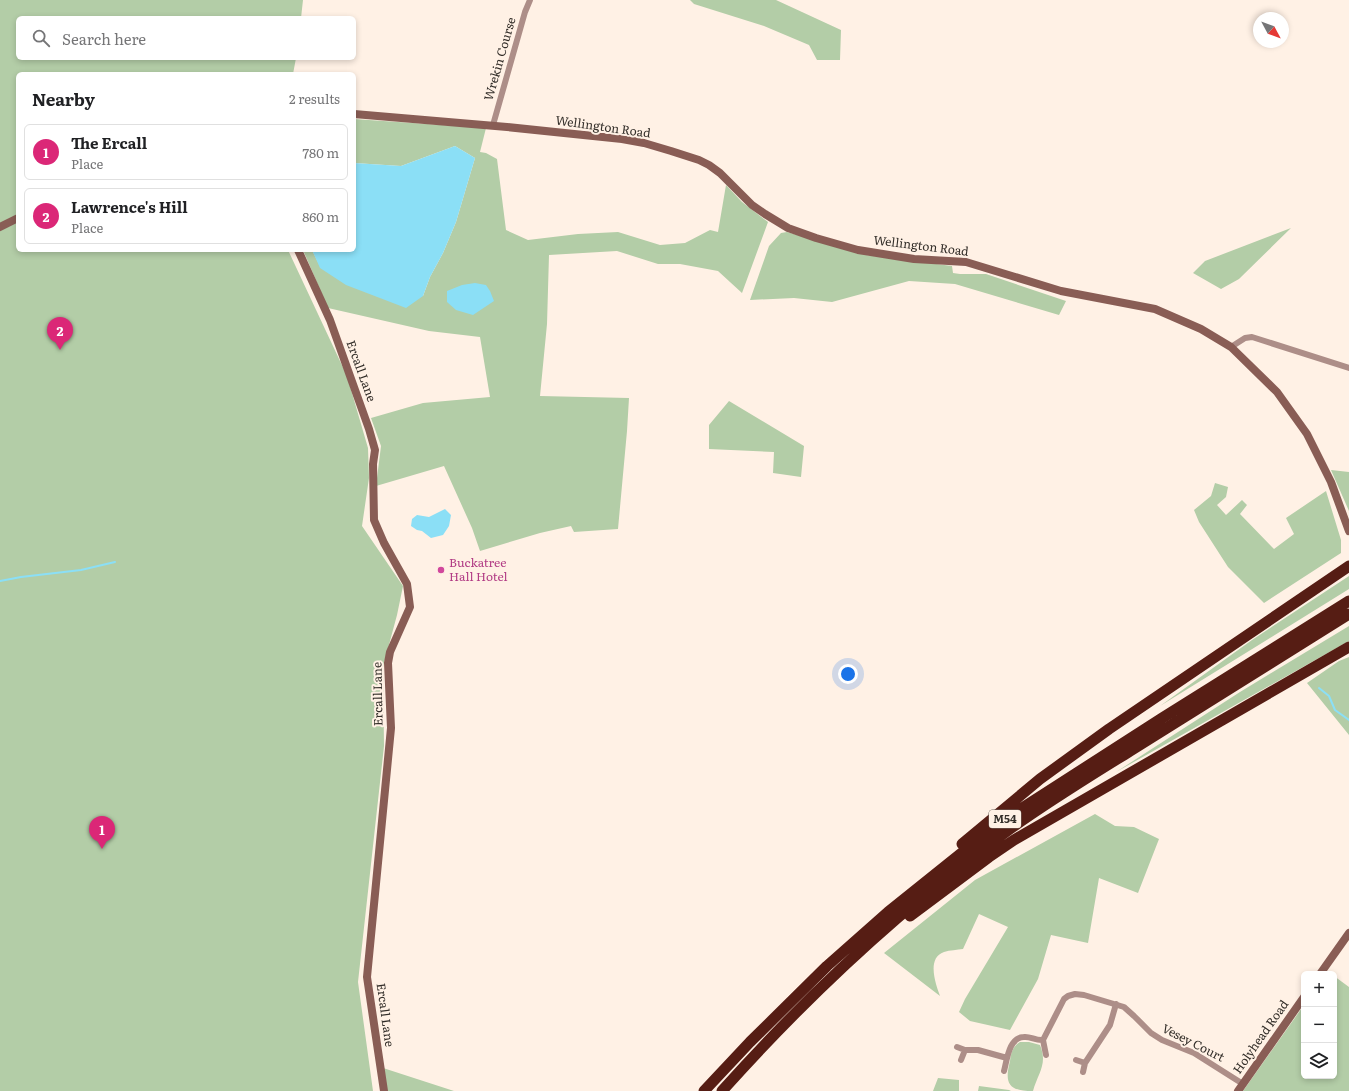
<!DOCTYPE html>
<meta charset="utf-8">
<style>
body{margin:0;font-family:Literata,serif;background:#f2f2f2;color:#202124}
.controls{position:absolute;right:12px;bottom:12px;display:grid;overflow:hidden;border-radius:6px;box-shadow:0 2px 6px #0003}
.controls button{width:36px;height:36px;display:grid;place-items:center;padding:0;border:0;border-bottom:1px solid #e0e0e0;background:#fff;color:#202124;font:20px sans-serif}
.compass{position:absolute;left:1253px;top:12px;width:36px;height:36px;border-radius:50%;background:#fff;box-shadow:0 2px 6px #0003;rotate:131deg}
.you{position:absolute;left:848px;top:674px;width:14px;height:14px;margin:-10px;border:3px solid #fff;border-radius:50%;background:#1a73e8;box-shadow:0 0 0 6px #1a73e833}
.badge{display:grid;place-items:center;width:26px;height:26px;border-radius:50%;background:#db2777;color:#fff;font-size:13px;font-weight:700}
.pin{position:absolute;translate:-50% -33px;filter:drop-shadow(0 1px 2px #0008)}
.pin::after{content:'';position:absolute;top:21px;width:14px;height:12px;background:inherit;clip-path:polygon(0 0,100% 0,50% 100%)}
.list{margin:0;padding:0;list-style:none}
h2{display:flex;justify-content:space-between;align-items:center;height:52px;margin:0;padding:0 16px;font-size:17px}
h2 small{font-size:13px;font-weight:400;color:#757577}
.list li{display:grid;grid-template-columns:26px 1fr auto;gap:12px;align-items:center;box-sizing:border-box;height:56px;margin:0 8px 8px;padding:0 8px;border:1px solid #e0e0e0;border-radius:6px}
.list b{display:block;font-size:15px;white-space:nowrap}
.list p{margin:0;font-size:13px;white-space:nowrap;color:#757577}
.list em{font-size:13px;font-style:normal;color:#757577}
.icon{flex:none;width:22px;height:22px;fill:none;stroke:currentColor;stroke-width:2;stroke-linecap:round;stroke-linejoin:round}
.map{position:relative;flex:none;width:1349px;height:1091px;overflow:hidden}
.search{position:absolute;background:#fff;box-shadow:0 2px 6px #0003;left:16px;top:16px;width:340px;height:44px;display:flex;align-items:center;gap:10px;box-sizing:border-box;padding:0 14px;border-radius:6px;color:#757577;font-size:15px}
.panel{position:absolute;background:#fff;box-shadow:0 2px 6px #0003;left:16px;top:72px;width:340px;height:180px;border-radius:6px}
.map>svg:first-child{display:block}
.green{fill:#b3cda7}
.water{fill:#8bdff6}
.lines{fill:none;stroke-linecap:round;stroke-linejoin:round}
.stream{stroke:#8bdff6;stroke-width:2}
.street{stroke:#ad8e88;stroke-width:6}
.secondary{stroke:#895d55;stroke-width:8}
.highway{stroke:#561d14;stroke-width:11}
.hotel-dot{fill:#d1479c;stroke:#fff1e5;stroke-width:1.5}
.labels{text-anchor:middle;stroke-width:4;stroke-linejoin:round;paint-order:stroke}
.shield{fill:#fff1e5;stroke:#706861;stroke-width:1}
.shield-label{font-size:11px;font-weight:bold;fill:#332e29}
.street-label{font-size:12px;fill:#332e29;stroke:#fff1e5}
.hotel-label{font-size:12px;fill:#b23c85;stroke:#fff1e5;text-anchor:start}
</style>
<div class="map">
<svg width="1349" height="1091" viewBox="0 0 1349 1091">
<rect width="100%" height="100%" fill="#fff1e5"/>
<path class="green" d="M0,0H303L301,18H18V58H296L293,74H18V250H288L347,376L368,448L369,478L362,526L403,586L397,615L383,667L384,746L358,982L373,1091H0Z
M690,0H776L841,30L840,60H817L809,45L764,26L694,4Z
M354,119L486,128L480,152L486,153L497,159L506,230L528,240L578,234L618,232L660,245L685,243L710,230L718,232L726,185L742,202L768,222L742,293L718,271L680,264H658L617,251L549,255L547,324L540,396L629,398L627,431L618,529L574,532L571,526L540,533L480,551L472,528L444,466L376,486L381,446L371,418L423,403L490,397L480,337L429,331L328,308L303,250H312L321,268L423,296L430,277L443,253L456,222L475,158L455,146L401,166L354,163Z
M1291,228L1239,279L1221,289L1193,273L1205,261Z
M787,232L866,255L952,266L953,273L960,274H986L1066,301L1059,315L955,284L909,281L832,302L794,298L750,300L769,246L781,233Z
M729,401L804,446L801,477L773,473L774,452L709,449V425Z
M1331,470L1349,472V511Z
M1215,483L1228,487L1226,497L1217,505L1226,515L1242,500L1247,505L1240,514L1274,549L1294,534L1286,518L1326,491L1341,540V553L1264,603L1228,567L1199,522L1194,510L1211,496Z
M1349,576V589L1160,706L1252,640Z
M1349,626V641L1116,772L1240,692Z
M1349,657V735L1307,683L1339,661Z
M1095,814L1115,826L1134,827L1159,839L1138,893L1099,878L1088,943L1051,935L1038,979L1010,1030L970,1021L959,1012L965,999L1008,927L979,914L963,949C957,950 950,950 944,952C926,958 936,985 940,996L884,953L975,880Z
M1334,976L1349,987V1091H1243L1304,1005V1076H1334Z
M1020,1042H1029L1040,1045C1048,1064 1038,1073 1033,1091C1009,1091 1004,1084 1010,1061C1011,1053 1013,1046 1020,1042Z
M380,1067L454,1091H385Z
M938,1078L959,1080V1091H933Z
M979,1086L1009,1090L1011,1091H978Z"/>
<path class="water" d="M455,146L475,158L456,222L443,253L430,277L423,296L406,308L346,285L320,268L312,250H354V163L401,166Z
M475,283L486,285L490,291L494,301L473,315L456,310L447,302V291L462,285Z
M445,509L451,515L449,526L443,535L431,538L422,531L417,530L411,526L412,519L417,515L429,517Z"/>
<g class="lines">
<path class="stream" d="M0,581L21,577L81,570L115,562
M1319,688L1329,696L1335,710L1349,720"/>
<path class="street" d="M493,125L525,12L530,0
M1231,347L1245,338L1252,337L1349,368
M1043,1040L1046,1055
M957,1047L965,1050H978L1007,1058
M961,1060L965,1050
M1076,1060L1085,1063
M1004,1071C1007,1060 1009,1037 1024,1037C1030,1036 1036,1041 1043,1040L1064,999L1068,996L1075,994L1084,995L1124,1007L1134,1016L1151,1033L1162,1040L1194,1053L1243,1084
M1083,1072L1085,1063L1110,1025L1116,1004"/>
<path class="secondary" d="M354,114L507,127L622,139L644,143L671,151L699,160L709,165L720,173L752,205L765,214L788,228L816,238L858,250L914,259L966,262L1061,291L1155,309L1201,329L1231,347L1277,392L1307,434L1331,482L1349,531
M0,227L18,218
M298,250L330,320L369,429L375,450L373,464L374,520L384,543L407,584L410,607L390,652L388,663L391,728L367,977L384,1091
M1320,974L1349,933
M1238,1091L1304,997"/>
<path class="highway" d="M962,844L1040,779L1109,729L1349,566
M910,916L989,857L1014,840L1349,647
M704,1091L750,1042L827,966L888,912L984,835L1010,816L1162,718L1349,601
M722,1091C807,996 900,909 1003,834C1044,804 1087,778 1130,751C1203,705 1276,660 1349,614"/>
</g>
<circle class="hotel-dot" cx="441" cy="570" r="4"/>
<g class="labels">
<rect class="shield" x="989" y="810" width="32" height="18" rx="3"/>
<g class="shield-label">
<text x="1005" y="823">M54</text>
</g>
<g class="street-label">
<text transform="translate(500 59) rotate(-74)" y="4">Wrekin Course</text>
<text transform="translate(603 127) rotate(8)" y="4">Wellington Road</text>
<text transform="translate(921 246) rotate(7)" y="4">Wellington Road</text>
<text transform="translate(361 371) rotate(70)" y="4">Ercall Lane</text>
<text transform="translate(378 694) rotate(-91)" y="4">Ercall Lane</text>
<text transform="translate(385 1015) rotate(82)" y="4">Ercall Lane</text>
<text transform="translate(1261 1037) rotate(-55)" y="4">Holyhead Road</text>
<text transform="translate(1193 1043) rotate(27)" y="4">Vesey Court</text>
</g>
<g class="hotel-label">
<text x="449" y="567">Buckatree<tspan x="449" dy="14">Hall Hotel</tspan></text>
</g>
</g>
</svg>
<div class="controls">
<button>+</button>
<button>−</button>
<button><svg class="icon" aria-label="layers" viewBox="0 0 24 24"><path d="M12 4l9 5-9 5-9-5zM3 14l9 5 9-5"/></svg></button>
</div>
<svg class="compass" viewBox="-18 -18 36 36"><path d="M0-13l5 13h-10z" fill="#e53935"/><path d="M0 13l5-13h-10z" fill="#757577"/></svg>
<div class="you"></div>
<div class="pin badge" style="left:102px;top:849px">1</div>
<div class="pin badge" style="left:60px;top:350px">2</div>
<div class="search"><svg class="icon" aria-label="search" viewBox="0 0 24 24"><circle cx="10" cy="10" r="6"/><path d="M15 15l6 6"/></svg>Search here</div>
<section class="panel">
<h2>Nearby<small>2 results</small></h2>
<ul class="list">
<li><span class="badge">1</span><div><b>The Ercall</b><p>Place</p></div><em>780 m</em></li>
<li><span class="badge">2</span><div><b>Lawrence's Hill</b><p>Place</p></div><em>860 m</em></li>
</ul>
</section>
</div>
